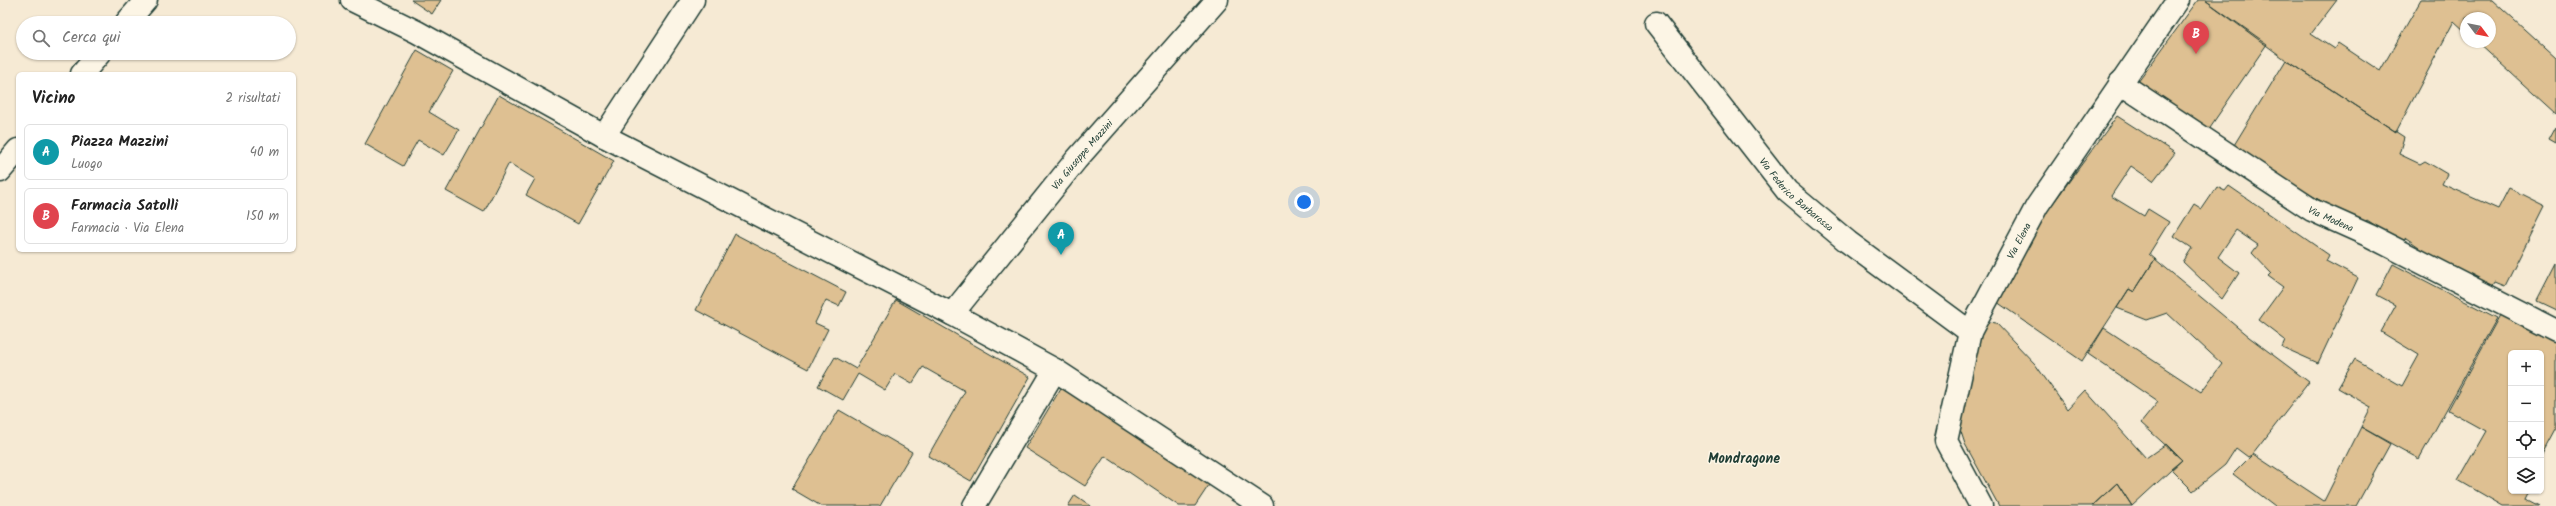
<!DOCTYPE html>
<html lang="it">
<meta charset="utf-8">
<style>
body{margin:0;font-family:Kalam,sans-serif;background:#f6f6f6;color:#222}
.controls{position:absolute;right:12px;bottom:12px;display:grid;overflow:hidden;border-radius:6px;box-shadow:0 1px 3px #0004}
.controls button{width:36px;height:36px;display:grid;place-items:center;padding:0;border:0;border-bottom:1px solid #e0e0e0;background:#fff;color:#222;font:20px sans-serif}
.compass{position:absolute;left:2460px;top:12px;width:36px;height:36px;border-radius:50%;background:#fff;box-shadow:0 1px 3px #0004;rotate:122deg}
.you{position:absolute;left:1304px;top:202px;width:14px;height:14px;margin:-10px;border:3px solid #fff;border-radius:50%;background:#1a73e8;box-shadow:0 0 0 6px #1a73e833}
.badge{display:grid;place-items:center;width:26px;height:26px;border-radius:50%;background:#1f3d34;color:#fff;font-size:13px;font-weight:700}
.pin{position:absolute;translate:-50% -33px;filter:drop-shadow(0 1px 2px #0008)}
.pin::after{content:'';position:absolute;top:21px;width:14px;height:12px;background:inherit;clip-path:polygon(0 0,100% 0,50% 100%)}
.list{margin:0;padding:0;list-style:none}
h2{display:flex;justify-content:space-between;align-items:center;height:52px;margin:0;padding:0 16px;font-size:17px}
h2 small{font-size:13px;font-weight:400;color:#767676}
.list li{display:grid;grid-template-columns:26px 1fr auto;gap:12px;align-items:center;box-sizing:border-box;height:56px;margin:0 8px 8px;padding:0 8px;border:1px solid #e0e0e0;border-radius:6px}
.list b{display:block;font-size:15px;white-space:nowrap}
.list p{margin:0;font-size:13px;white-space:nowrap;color:#767676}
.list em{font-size:13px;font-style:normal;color:#767676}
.icon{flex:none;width:22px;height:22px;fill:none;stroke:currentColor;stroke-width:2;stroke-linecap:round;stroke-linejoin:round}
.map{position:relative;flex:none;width:2556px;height:506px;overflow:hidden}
.search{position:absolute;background:#fff;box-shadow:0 1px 3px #0004;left:16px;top:16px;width:280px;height:44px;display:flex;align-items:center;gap:10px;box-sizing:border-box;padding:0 14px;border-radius:22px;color:#767676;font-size:15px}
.panel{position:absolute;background:#fff;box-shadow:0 1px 3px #0004;left:16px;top:72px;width:280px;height:180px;border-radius:6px}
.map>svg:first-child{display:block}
.building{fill:#dec092;stroke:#1f3d34}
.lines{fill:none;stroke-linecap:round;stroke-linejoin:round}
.minor-casing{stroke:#1f3d34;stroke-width:25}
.tertiary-casing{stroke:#1f3d34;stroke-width:25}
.minor{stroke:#fcf5e5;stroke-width:22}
.tertiary{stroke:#fcf5e5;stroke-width:22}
.labels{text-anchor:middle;stroke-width:3;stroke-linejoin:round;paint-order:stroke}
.street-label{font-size:10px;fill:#1f3d34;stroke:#fcf5e5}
.district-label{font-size:14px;font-weight:bold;fill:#1f3d34;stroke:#fcf5e5}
</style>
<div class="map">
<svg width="2556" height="506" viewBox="0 0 2556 506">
<rect width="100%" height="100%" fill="#f6ead4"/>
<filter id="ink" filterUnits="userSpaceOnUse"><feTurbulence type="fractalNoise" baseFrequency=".025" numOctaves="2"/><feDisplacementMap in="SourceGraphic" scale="8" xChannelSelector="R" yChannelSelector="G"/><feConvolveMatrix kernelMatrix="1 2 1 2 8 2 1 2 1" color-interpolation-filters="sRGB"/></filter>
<g filter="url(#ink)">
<path class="building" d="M411,0H441L432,14Z
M2198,0H2205L2267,44L2208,130L2138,82Z
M2205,0H2337L2311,34L2334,49L2338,43L2380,71L2421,0H2492L2556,58V114L2477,42H2490V18H2466V32L2454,21L2396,132L2286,60Z
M417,50L453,71L429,112L459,130L444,155L418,140L403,166L365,144Z
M2286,60L2404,137L2399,154L2420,164L2425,161L2447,174L2442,184L2498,209L2509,188L2545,206L2505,286L2495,282L2492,287L2417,251L2419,247L2406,238L2401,242L2367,220L2362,224L2231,150Z
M499,95L614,161L578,224L526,195L535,179L509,163L484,212L446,191Z
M2117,116L2175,153L2153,181L2131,166L2111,196L2144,216L2148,209L2169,222L2149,254L2155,259L2134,292L2129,289L2082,361L1997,302L2035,228Z
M2556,127V144L2549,140Z
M2229,186L2329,255L2326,261L2358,278L2318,363L2282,347L2285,340L2259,320L2283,287L2268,276L2271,273L2252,253L2258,245L2236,230L2218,257L2239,273L2222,299L2183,262L2192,248L2174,236L2194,204L2202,209L2217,187L2225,191Z
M735,234L846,292L839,306L826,300L815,323L828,329L808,369L696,310Z
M2155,259L2249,337L2309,382L2253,454L2248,457L2236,448L2225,465L2193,491L2171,469L2182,460L2141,423L2158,402L2088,354L2104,328L2201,392L2222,364L2167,313L2147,320L2117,308L2129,289L2134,292Z
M2393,264L2497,318L2419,459L2361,427L2371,407L2338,388L2355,359L2402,386L2419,355L2381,332L2396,305L2377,295Z
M2556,264V310L2537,301Z
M896,300L1030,377L971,481L928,456L965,391L923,367L912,384L895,374L885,390L858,374L843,400L818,386L835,357L856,369Z
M2500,315L2556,343V430L2541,458V353H2511V491H2530L2526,499L2539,506H2503L2458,480L2486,431L2448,410Z
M1985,321L1996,323L2035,364L2067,409L2085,390L2146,458L2166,444L2182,460L2132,506L2117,483L2092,506H1999L1965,444L1959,426L1968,374Z
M1061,388L1211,482L1195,506H1179L1105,456L1085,486L1025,448Z
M839,410L912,452L880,506H821L792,489Z
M2361,427L2390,444L2356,506H2275L2233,474L2253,454L2324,501Z
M2117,483L2132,506H2092Z
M1075,495L1091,506H1068Z"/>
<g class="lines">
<defs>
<g id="minor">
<path id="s1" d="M352,0L417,32L604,136L952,314L1076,160L1217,0"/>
<path d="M126,23L146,0"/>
<path id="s2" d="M1656,23L1787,191L1848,242L1970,332"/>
<path d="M82,74L100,53"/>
<path id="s3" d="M2120,83L2312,210L2370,236L2556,331"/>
<path d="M604,136L693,0"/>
<path d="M0,171L18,150"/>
<path d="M1055,370L1262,506"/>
</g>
<g id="tertiary">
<path d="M952,314L1055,370L974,506"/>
<path id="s4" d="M1981,506L1946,441L1970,332L1982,309L2037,206L2178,0"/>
</g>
</defs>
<use href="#minor" class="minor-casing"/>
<use href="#tertiary" class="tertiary-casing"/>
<use href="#minor" class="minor"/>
<use href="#tertiary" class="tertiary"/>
</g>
</g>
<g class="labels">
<g class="street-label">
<text dy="4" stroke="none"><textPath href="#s1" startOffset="883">Via Giuseppe Mazzini</textPath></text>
<text dy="4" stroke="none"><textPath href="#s2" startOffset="222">Via Federico Barbarossa</textPath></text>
<text dy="4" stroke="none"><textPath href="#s3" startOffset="251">Via Modena</textPath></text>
<text dy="4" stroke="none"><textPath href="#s4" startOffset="289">Via Elena</textPath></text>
</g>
<g class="district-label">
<text x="1744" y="463">Mondragone</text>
</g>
</g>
</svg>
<div class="controls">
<button>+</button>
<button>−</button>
<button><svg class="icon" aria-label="locate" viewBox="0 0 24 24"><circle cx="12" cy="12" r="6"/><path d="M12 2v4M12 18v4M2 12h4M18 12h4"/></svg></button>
<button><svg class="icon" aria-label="layers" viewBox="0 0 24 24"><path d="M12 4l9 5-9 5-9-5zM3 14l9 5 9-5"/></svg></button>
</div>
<svg class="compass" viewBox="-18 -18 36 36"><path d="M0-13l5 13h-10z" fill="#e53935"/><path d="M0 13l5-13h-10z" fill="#767676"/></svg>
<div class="you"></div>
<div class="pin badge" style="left:1061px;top:255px;background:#0f9aa8">A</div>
<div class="pin badge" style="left:2196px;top:54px;background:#e0444e">B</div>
<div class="search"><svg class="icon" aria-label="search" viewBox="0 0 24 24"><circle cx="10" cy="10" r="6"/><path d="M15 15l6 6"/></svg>Cerca qui</div>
<section class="panel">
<h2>Vicino<small>2 risultati</small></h2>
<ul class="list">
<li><span class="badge" style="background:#0f9aa8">A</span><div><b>Piazza Mazzini</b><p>Luogo</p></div><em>40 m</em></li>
<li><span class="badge" style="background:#e0444e">B</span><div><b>Farmacia Satolli</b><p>Farmacia · Via Elena</p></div><em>150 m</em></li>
</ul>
</section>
</div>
